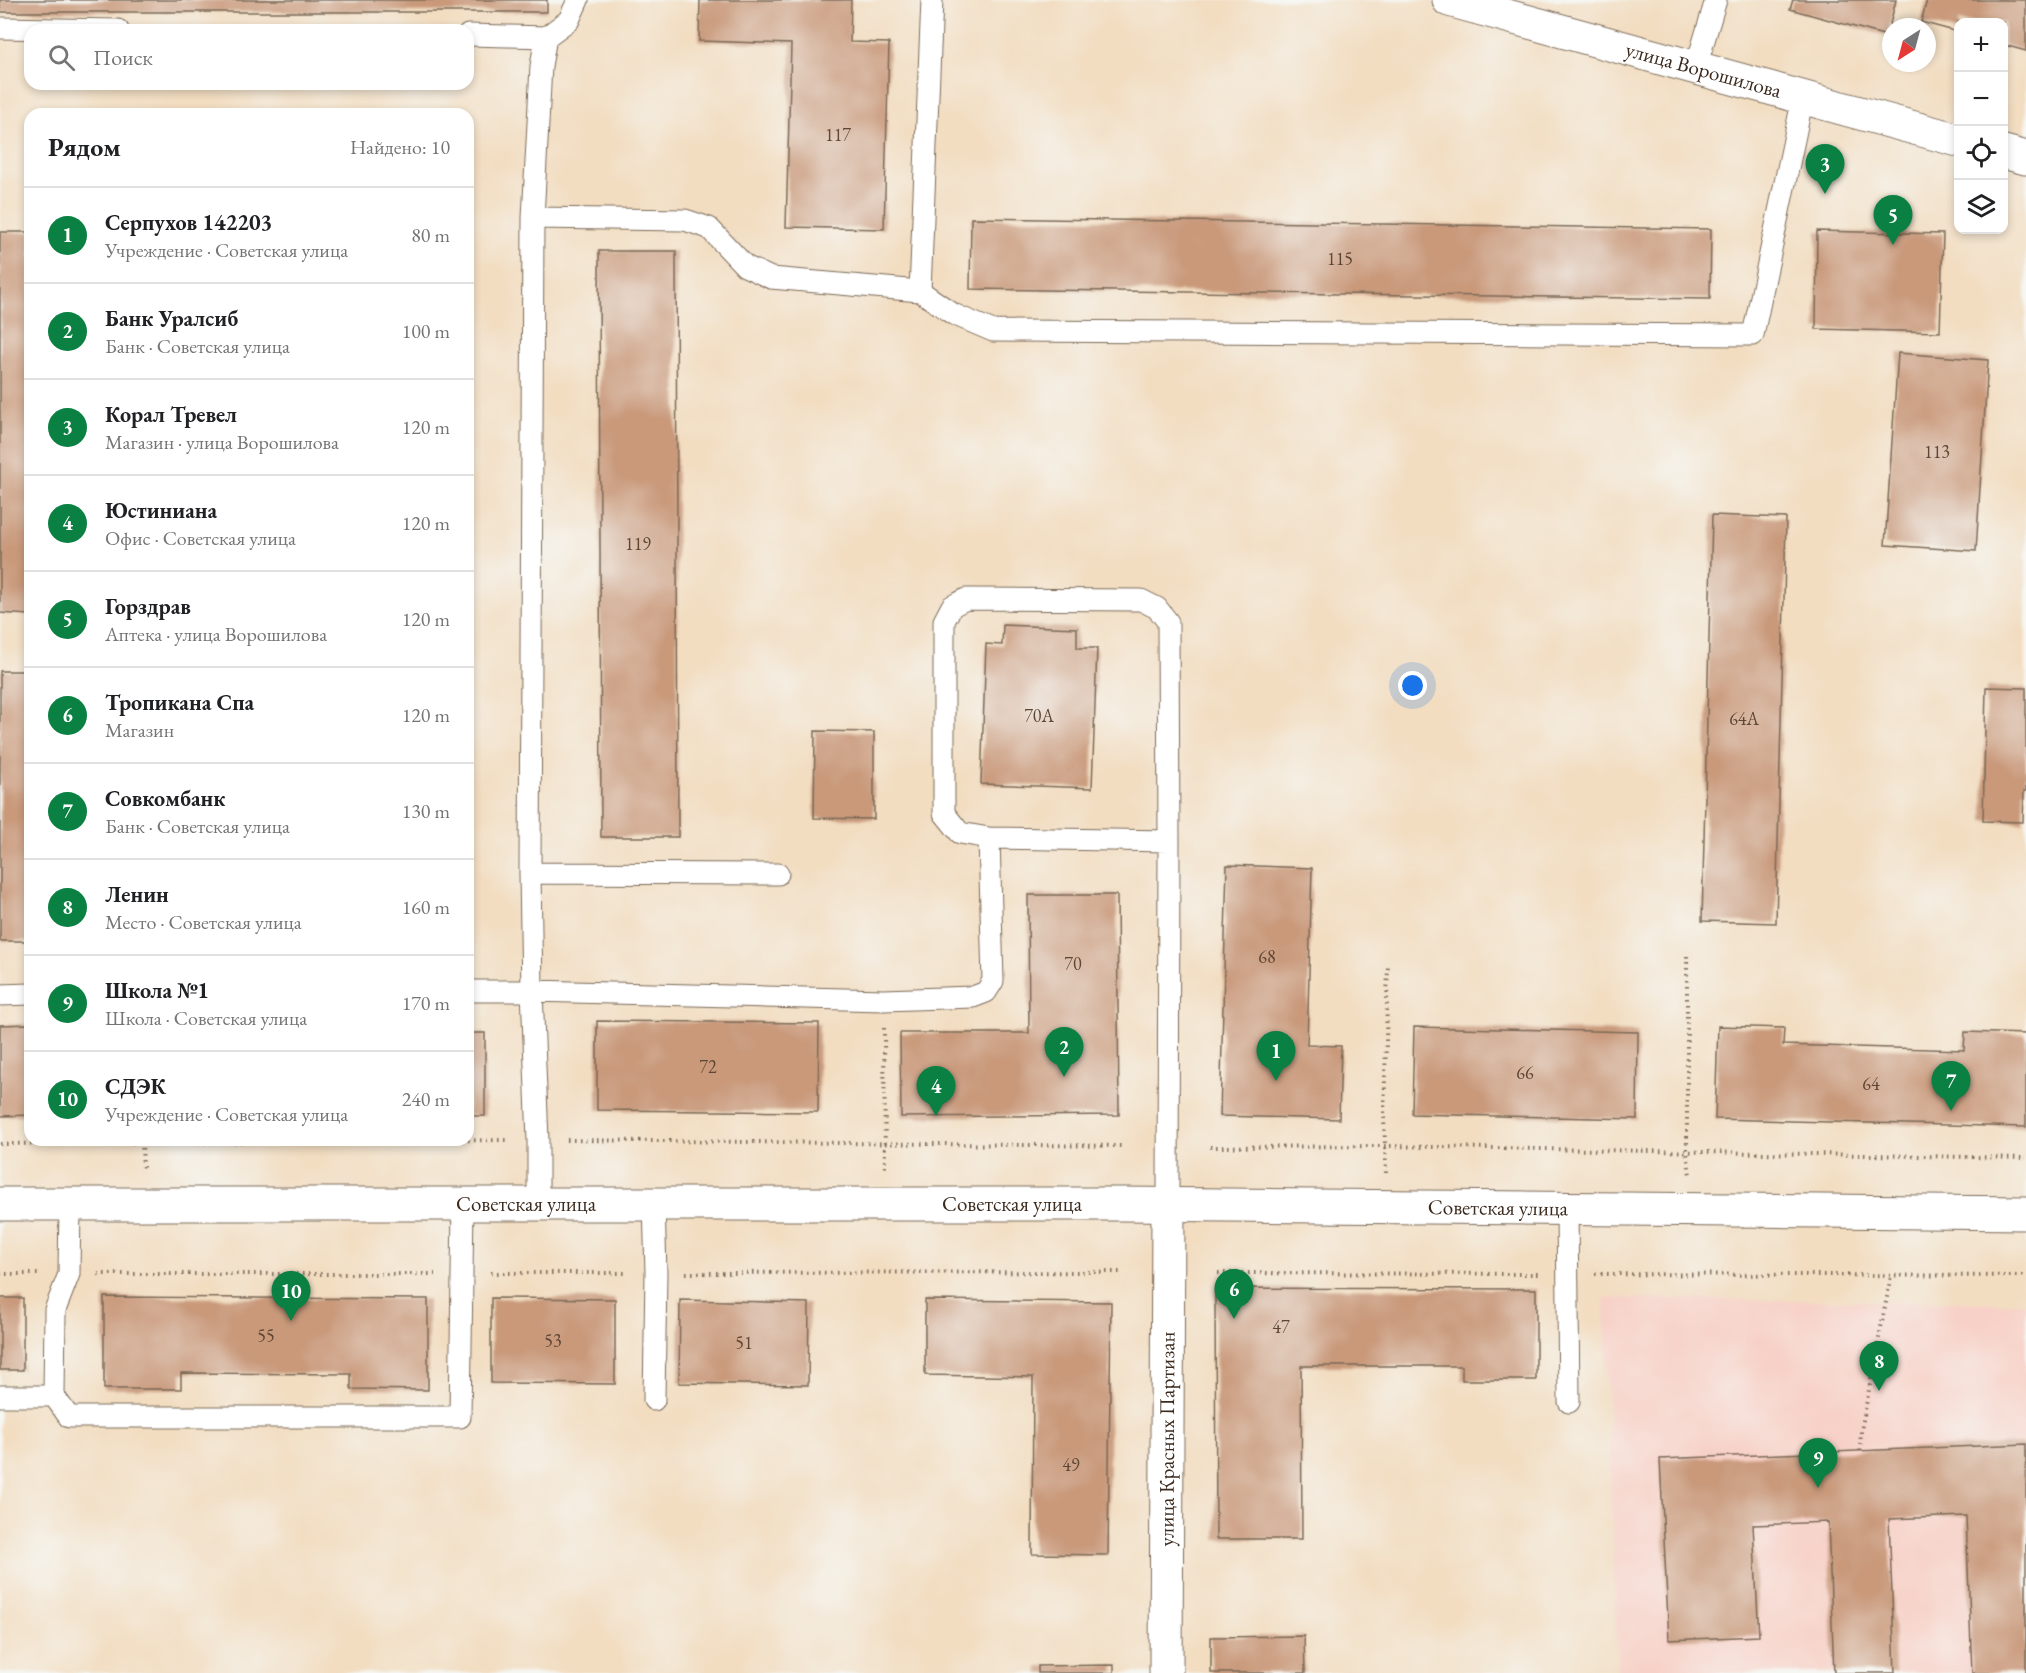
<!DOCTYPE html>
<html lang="ru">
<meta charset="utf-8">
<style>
body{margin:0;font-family:"EB Garamond",serif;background:#f2f2f2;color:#202124}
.controls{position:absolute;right:18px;top:18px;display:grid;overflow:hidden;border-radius:12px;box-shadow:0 3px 9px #0003}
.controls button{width:54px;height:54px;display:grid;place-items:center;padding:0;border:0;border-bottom:2px solid #e0e0e0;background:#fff;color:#202124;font:30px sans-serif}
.compass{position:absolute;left:1882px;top:18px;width:54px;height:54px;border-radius:50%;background:#fff;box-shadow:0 3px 9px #0003;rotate:216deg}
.you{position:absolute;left:1413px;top:686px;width:21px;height:21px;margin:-15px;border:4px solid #fff;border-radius:50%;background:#1a73e8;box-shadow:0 0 0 9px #1a73e833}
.badge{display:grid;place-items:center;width:39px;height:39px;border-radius:50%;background:#0b8043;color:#fff;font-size:20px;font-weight:700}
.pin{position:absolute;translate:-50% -50px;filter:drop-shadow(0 2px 3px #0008)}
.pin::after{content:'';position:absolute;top:32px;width:21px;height:18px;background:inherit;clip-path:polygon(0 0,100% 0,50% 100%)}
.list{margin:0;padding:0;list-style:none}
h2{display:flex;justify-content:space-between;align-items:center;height:78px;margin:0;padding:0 24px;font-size:26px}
h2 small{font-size:20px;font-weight:400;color:#757577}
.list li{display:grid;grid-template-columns:39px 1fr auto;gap:18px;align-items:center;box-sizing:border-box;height:96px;padding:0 24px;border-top:2px solid #e0e0e0}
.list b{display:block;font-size:22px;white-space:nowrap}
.list p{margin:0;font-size:20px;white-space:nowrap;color:#757577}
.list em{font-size:20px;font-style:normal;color:#757577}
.icon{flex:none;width:33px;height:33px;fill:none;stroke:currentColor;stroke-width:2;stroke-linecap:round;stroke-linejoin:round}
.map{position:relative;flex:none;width:2026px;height:1673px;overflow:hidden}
.search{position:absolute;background:#fff;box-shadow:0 3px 9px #0003;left:24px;top:24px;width:450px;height:66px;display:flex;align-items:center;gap:15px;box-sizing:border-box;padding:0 21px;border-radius:18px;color:#757577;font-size:22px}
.panel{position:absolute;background:#fff;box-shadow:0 3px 9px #0003;left:24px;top:108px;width:450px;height:1038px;border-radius:18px}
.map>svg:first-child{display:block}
.built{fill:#f7d1c7}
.building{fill:#c9997a}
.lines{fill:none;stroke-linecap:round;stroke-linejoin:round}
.lane-casing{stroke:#7b6957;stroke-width:23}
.street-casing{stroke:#7b6957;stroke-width:35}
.secondary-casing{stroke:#7b6957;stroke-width:35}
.path{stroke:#7b6957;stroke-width:4;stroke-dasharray:1.5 4.5;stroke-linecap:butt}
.lane{stroke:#fff;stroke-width:21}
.street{stroke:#fff;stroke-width:33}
.secondary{stroke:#fff;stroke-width:33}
.labels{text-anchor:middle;stroke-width:4.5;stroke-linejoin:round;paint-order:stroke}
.number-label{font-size:18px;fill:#5e4635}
.street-label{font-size:21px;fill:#3b2a1e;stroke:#f6f6f2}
</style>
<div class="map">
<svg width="2026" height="1673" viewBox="0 0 2026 1673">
<rect width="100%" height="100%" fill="#f6f6f2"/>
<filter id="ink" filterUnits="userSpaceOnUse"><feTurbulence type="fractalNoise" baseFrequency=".0167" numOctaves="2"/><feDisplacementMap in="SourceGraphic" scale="12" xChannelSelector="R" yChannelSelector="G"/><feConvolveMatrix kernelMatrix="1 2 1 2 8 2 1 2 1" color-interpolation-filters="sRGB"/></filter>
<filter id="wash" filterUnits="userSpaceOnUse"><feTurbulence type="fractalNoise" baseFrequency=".008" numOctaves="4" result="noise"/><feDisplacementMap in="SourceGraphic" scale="24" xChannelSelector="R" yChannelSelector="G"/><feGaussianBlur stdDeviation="1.35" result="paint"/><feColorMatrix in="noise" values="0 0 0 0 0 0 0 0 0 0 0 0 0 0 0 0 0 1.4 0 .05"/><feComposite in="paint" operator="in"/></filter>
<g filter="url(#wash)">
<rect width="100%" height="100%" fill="#f2ddc1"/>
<path class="built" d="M1604,1298L2026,1303V1673H1617Z"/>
<g id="blocks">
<path class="building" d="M0,0H547V12H0Z
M700,0H851L850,42L889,43L884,229L786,227L791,44L699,41Z
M1793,0H1896L1887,36L1790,9Z
M1927,0H2026V51L2004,45V22H1958V32L1921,22Z
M971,218L1711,229L1710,299L970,289Z
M1817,231L1943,234L1940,332L1816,329Z
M0,232H30V615L0,613Z
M599,251H676L678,837H601Z
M1898,353L1988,360L1976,551L1885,545Z
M1712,515L1786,518L1776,923L1702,921Z
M1003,625L1077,628V648H1097L1092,788L981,784L986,644L1002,645Z
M0,671H30V941H0Z
M1986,687L2026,688V791H2024L2023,822L1983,821Z
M815,731L874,732V819L814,818Z
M1227,865L1312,868L1307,1045L1341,1046L1339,1119L1220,1116Z
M1028,895H1117L1119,1115L901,1117L900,1033H1029Z
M597,1021L819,1023L818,1112L597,1110Z
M30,1024V1115L0,1116V1025Z
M1718,1026L1784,1028L1783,1045L1964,1050L1965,1032L2026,1034V1127L1715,1119Z
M1414,1027L1638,1032L1637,1119L1412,1114Z
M468,1033H485V1116H468Z
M1215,1288L1536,1289V1380H1462V1366H1301L1302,1539H1216Z
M104,1297L428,1299V1390L351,1389V1374L181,1373V1389H104Z
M0,1298H23V1370H0Z
M491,1298L615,1299V1384L491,1383Z
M680,1300L809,1303L808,1385L679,1383Z
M925,1300L1111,1302L1108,1555L1032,1554L1033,1377L925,1375Z
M2026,1444V1673H1972L1966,1516L1889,1519L1895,1673H1834L1828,1522L1753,1525L1759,1636L1669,1640L1660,1459Z
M1304,1636L1305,1673H1211V1637Z
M1114,1665V1673H1038V1666Z"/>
</g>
</g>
<g filter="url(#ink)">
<use href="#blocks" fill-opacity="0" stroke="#7b6957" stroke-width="1.5"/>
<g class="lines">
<defs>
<path id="lane" d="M0,28L118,30
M468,35L546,37L569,20L578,0
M1696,67L1716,0
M533,218L685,220L709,228L745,266L771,278L920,291L953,314L993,331L1753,335L1803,97
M920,291L932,0
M989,838L960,833L944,813V621L952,606L966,599L1141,600L1157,608L1168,622L1169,841L1168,1205
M530,873L778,874
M468,991H532L530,873L533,218L541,66L546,37
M0,995L30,994
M70,1204L69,1274L55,1310L54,1396L69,1417H460L463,1204
M538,1204V1140L532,991L884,1000L973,997L986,992L993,981L989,838L1169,841
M654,1204L656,1273L654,1400
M1567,1209L1569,1402
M0,1396H54"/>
<g id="street">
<path id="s1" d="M1166,1673L1168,1205"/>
</g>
<g id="secondary">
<path id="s2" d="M1449,0L1958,140"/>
<path d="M2004,152L2026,158"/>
<path id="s3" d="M0,1204H1122L2026,1213"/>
</g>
</defs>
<use href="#lane" class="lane-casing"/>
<use href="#street" class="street-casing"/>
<use href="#secondary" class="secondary-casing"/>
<path class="path" d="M1687,956V1151L1690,1176
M884,1028L885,1171
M567,1140L1122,1146
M142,1142L143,1170
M0,1144L509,1140
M1210,1147L1385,1146L2026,1158
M1386,1173L1384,1117L1388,964
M491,1273H627
M686,1273L1123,1272
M1218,1273L1539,1274
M0,1274H39
M98,1274H435
M1595,1274L2026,1276
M1860,1451L1861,1431L1891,1276"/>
<use href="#lane" class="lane"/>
<use href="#street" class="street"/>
<use href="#secondary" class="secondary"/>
</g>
</g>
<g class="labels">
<g class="number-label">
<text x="838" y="141">117</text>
<text x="1340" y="265">115</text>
<text x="1937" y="458">113</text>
<text x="638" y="550">119</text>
<text x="1039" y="722">70А</text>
<text x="1744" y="725">64А</text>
<text x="1267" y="963">68</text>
<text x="1073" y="970">70</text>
<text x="708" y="1073">72</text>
<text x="1525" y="1079">66</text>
<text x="1871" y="1090">64</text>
<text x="1281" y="1333">47</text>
<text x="266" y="1342">55</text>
<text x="553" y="1347">53</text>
<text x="744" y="1349">51</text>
<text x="1071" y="1471">49</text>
</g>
<g class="street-label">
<text dy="7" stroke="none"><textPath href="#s2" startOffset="264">улица Ворошилова</textPath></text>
<text dy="7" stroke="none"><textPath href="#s3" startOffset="526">Советская улица</textPath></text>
<text dy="7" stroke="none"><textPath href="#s3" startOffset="1012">Советская улица</textPath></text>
<text dy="7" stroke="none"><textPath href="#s3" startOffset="1498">Советская улица</textPath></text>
<text dy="7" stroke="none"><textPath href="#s1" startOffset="234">улица Красных Партизан</textPath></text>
</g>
</g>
</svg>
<div class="controls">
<button>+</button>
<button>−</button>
<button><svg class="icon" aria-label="locate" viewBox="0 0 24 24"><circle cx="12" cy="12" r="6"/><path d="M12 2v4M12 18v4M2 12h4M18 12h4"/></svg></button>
<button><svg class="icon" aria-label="layers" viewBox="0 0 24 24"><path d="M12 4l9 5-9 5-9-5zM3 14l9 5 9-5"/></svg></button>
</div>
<svg class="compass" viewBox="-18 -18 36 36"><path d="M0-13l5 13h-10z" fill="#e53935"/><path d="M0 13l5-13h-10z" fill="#757577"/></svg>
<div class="you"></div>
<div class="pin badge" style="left:1276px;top:1081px">1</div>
<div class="pin badge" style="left:1064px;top:1077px">2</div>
<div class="pin badge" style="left:1825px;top:194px">3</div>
<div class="pin badge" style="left:936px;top:1116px">4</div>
<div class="pin badge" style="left:1893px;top:245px">5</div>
<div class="pin badge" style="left:1234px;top:1319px">6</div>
<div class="pin badge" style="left:1951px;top:1111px">7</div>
<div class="pin badge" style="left:1879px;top:1391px">8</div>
<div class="pin badge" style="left:1818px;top:1488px">9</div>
<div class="pin badge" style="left:291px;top:1321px">10</div>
<div class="search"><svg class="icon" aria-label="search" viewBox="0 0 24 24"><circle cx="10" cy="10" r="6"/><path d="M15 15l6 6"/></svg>Поиск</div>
<section class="panel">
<h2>Рядом<small>Найдено: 10</small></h2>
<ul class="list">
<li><span class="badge">1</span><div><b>Серпухов 142203</b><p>Учреждение · Советская улица</p></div><em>80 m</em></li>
<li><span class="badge">2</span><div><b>Банк Уралсиб</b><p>Банк · Советская улица</p></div><em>100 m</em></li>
<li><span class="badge">3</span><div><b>Корал Тревел</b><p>Магазин · улица Ворошилова</p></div><em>120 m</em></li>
<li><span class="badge">4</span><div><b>Юстиниана</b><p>Офис · Советская улица</p></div><em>120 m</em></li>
<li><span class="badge">5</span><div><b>Горздрав</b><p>Аптека · улица Ворошилова</p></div><em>120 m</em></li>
<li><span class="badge">6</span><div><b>Тропикана Спа</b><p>Магазин</p></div><em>120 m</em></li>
<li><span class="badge">7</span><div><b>Совкомбанк</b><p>Банк · Советская улица</p></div><em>130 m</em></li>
<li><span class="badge">8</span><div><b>Ленин</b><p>Место · Советская улица</p></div><em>160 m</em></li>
<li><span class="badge">9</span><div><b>Школа №1</b><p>Школа · Советская улица</p></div><em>170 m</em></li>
<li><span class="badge">10</span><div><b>СДЭК</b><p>Учреждение · Советская улица</p></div><em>240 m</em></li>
</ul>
</section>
</div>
